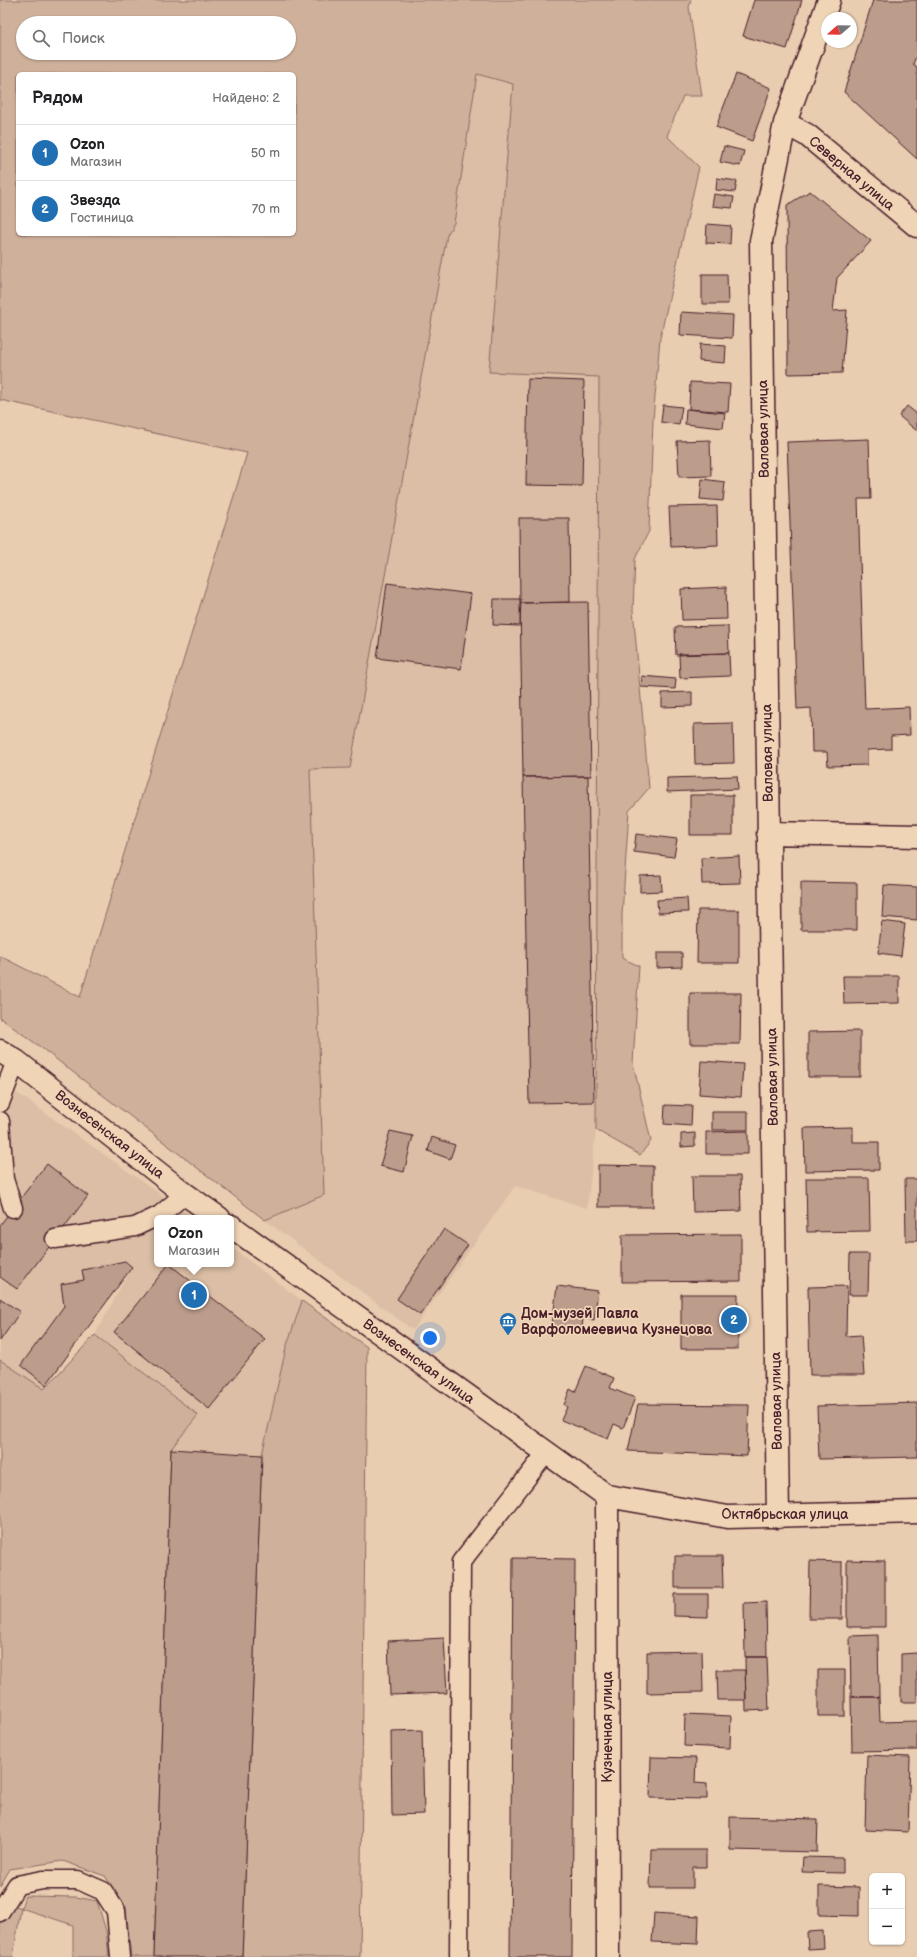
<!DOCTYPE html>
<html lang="ru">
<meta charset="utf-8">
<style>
body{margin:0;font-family:"Balsamiq Sans",sans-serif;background:#f6f6f6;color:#202124}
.controls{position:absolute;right:12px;bottom:12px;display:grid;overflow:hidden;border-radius:6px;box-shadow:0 1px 3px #0004}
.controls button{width:36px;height:36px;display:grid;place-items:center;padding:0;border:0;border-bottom:1px solid #e0e0e0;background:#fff;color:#202124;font:20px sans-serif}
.compass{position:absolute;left:821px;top:12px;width:36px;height:36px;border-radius:50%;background:#fff;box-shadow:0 1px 3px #0004;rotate:250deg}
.you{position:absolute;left:430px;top:1338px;width:14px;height:14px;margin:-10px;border:3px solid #fff;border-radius:50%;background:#1a73e8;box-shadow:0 0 0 6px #1a73e833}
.badge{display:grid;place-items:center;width:26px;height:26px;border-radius:50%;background:#1f6fb2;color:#fff;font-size:13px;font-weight:700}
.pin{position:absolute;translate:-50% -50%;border:2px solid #fff;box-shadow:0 1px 4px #0006}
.popup{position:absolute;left:154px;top:1215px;width:80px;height:52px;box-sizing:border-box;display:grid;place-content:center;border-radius:6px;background:#fff;filter:drop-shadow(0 1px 3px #0005);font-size:13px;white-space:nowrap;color:#757577}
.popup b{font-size:15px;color:#202124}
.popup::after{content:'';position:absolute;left:50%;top:100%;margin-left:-8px;border:8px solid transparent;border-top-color:#fff}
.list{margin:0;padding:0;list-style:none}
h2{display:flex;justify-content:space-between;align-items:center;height:52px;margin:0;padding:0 16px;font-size:17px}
h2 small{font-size:13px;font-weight:400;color:#757577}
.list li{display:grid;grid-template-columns:26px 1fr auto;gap:12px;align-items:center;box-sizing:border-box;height:56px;padding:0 16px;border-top:1px solid #e0e0e0}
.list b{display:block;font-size:15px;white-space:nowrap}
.list p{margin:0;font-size:13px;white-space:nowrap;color:#757577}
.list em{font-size:13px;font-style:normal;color:#757577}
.icon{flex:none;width:22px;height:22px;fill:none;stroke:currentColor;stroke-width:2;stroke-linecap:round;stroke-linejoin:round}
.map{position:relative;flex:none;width:917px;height:1957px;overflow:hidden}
.search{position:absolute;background:#fff;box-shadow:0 1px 3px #0004;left:16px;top:16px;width:280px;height:44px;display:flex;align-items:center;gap:10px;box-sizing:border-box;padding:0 14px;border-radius:22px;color:#757577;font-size:15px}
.panel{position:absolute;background:#fff;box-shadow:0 1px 3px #0004;left:16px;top:72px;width:280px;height:164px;border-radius:6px}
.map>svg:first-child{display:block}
.built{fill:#dbbea5}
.green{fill:#ceb09b;stroke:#8c6863;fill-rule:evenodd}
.building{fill:#bc9c8b;stroke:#4a1f2b}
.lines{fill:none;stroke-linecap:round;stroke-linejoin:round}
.service-casing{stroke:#4a1f2b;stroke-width:21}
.minor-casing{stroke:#4a1f2b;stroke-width:25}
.service{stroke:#efd4b6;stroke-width:18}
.minor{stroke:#efd4b6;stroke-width:22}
.labels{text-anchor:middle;stroke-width:3.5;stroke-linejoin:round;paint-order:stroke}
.street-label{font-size:14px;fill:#4a1f2b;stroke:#efd4b6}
.poi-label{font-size:14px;font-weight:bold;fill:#4a1f2b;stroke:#efd4b6;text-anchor:start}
</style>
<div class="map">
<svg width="917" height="1957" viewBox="0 0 917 1957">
<rect width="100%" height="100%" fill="#e8cdb0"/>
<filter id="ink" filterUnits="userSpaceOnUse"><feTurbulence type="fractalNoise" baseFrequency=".025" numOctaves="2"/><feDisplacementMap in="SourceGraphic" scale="8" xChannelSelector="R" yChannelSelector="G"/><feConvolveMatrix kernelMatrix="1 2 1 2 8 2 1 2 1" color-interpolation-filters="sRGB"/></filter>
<g filter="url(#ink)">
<path class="built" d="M477,74L513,84L489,371L599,377L596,1130L587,1208L515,1186L413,1330L265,1220L324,1195L310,769L350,768L447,235L454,223Z
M0,1081L194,1218H157V1264H231V1247L302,1301L286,1348L262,1455L171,1449L198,1415L95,1335L130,1270L44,1390L0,1360Z"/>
<path class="green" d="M0,0H691L689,7L702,96H683L667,136L699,167L660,338L653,420L649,531L635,559L633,610L649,788L629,811L622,915V958L639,966L633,1063L651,1141L640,1155L596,1130L599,377L489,372L513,84L477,74L454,223L447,235L350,768L310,769L324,1195L265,1220L39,1046L0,1018V956L80,997L247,453L0,400ZM23,23H289V53H23ZM18,74H294V234H18Z
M302,1301L367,1347L360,1957H242L262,1455L286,1348Z
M95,1335L198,1415L171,1449L154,1957H131L126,1907L105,1876L63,1861L10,1869L0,1886V1360L44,1389Z
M25,1896L76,1897L97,1901L106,1931L109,1957H73V1925L21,1908L13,1957H0V1898L21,1908Z"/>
<path class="building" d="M754,0H802L787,49L743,36Z
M873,0H917V54L913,64L917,67V159L844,92Z
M736,74L771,88L752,141L716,127Z
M724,146L744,151L740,166L720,162Z
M717,178L737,181L735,192L716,190Z
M810,191L871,241L837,278L833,311L847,310L842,373L788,374L787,205Z
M714,194L734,197L732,208L712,206Z
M707,224L731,226L730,244L706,243Z
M702,274H727L728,304H702Z
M681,312L733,315L732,338L680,335Z
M700,344L726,346L725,363L699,361Z
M528,379L584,381L582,486L526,485Z
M690,382L730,384L728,412L689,409Z
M663,405L682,407L679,425L661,422Z
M907,406L917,414V431L899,416Z
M686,409L725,413L723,428L685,424Z
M869,439L871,499H858L865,709L909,707L910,735L891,736V749L867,750V765L828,766L827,752H812L811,708L797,709L787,442Z
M710,440L711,476L679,477L677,441Z
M702,479L725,482L723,501L700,499Z
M717,506L718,545L671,547L669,507Z
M519,518H569L570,602L520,603Z
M387,583L471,594L461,669L377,658Z
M726,587L727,619L682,620L681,589Z
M494,599H521L520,626L493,625Z
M588,602L591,776L523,777L520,603Z
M728,626L729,653L676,655L675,627Z
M729,653L730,676L680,678L679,654Z
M642,676L676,679L675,689L641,687Z
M692,692V706L662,707V693Z
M733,723L734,763L695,764L694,724Z
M588,776L594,1102L529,1103L523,777Z
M737,776L738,789L667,792V778Z
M690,795H733V835H690Z
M636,834L677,839L674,857L634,852Z
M739,856L740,883L702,884L701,858Z
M661,875L662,891L640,892V876Z
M801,882L857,883V930H801Z
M884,885L917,887V920L882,917Z
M687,898L688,912L658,913L657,900Z
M698,910H739V963H697Z
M882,921L905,924L901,956L878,953Z
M657,953H682V967L657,968Z
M843,976H899V1003L844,1004Z
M690,993H741L740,1044H690Z
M860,1031V1077H808V1032Z
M701,1061L743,1064L741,1097L699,1094Z
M665,1105L692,1106L691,1126L664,1124Z
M712,1112H748V1130H712Z
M853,1127V1142H879V1170L805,1171L804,1128Z
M390,1131L413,1136L404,1172L380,1166Z
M748,1131V1154H706V1132Z
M695,1133V1146L681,1147V1134Z
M432,1137L455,1145L450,1159L428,1151Z
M47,1164L88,1196L17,1289L0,1277V1225Z
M598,1165L653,1166V1207H598Z
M692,1176H740L741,1211L693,1212Z
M806,1178H869L870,1231L807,1232Z
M905,1179H917V1241H906Z
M444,1229L468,1245L420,1315L397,1299Z
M741,1234V1281L622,1282V1235Z
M850,1254H869L868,1295H849Z
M125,1261L132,1267L46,1385L21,1365L64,1306L61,1284L84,1280L82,1270Z
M169,1264L265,1339L209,1409L114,1332Z
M557,1286L598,1291L594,1320L583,1318L582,1330L552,1326Z
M847,1286L846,1336L861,1335L864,1375H810L808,1287Z
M681,1294H738V1349H681Z
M0,1298L20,1312L0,1341Z
M586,1366L614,1378L610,1388L635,1398L623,1428L614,1424L608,1439L561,1420L567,1407L564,1405L570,1389L575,1392Z
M917,1403V1457L819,1459L817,1406Z
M638,1404L749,1405L747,1456L628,1451Z
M171,1449L262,1455L242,1957H154Z
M675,1556H722L723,1588H675Z
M513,1558L575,1559L572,1957H510Z
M847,1560L885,1561V1627H847Z
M810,1561L842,1562V1619H809Z
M674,1594H708V1617L674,1616Z
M766,1602L767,1657H745L744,1603Z
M878,1635L879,1697H851L850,1636Z
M444,1638L447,1693L390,1695L388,1641Z
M702,1651L703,1692L647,1693V1652Z
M917,1653V1702H901V1654Z
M745,1657H767L769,1710L746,1711Z
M717,1670H745L746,1700H718Z
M818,1670H845V1716H818Z
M851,1697H879L880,1722L917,1721V1750L852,1751Z
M685,1714L731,1716L730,1748L684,1746Z
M422,1730L424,1814L392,1815L391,1731Z
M867,1755L910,1757L908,1832L865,1830Z
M651,1757L696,1758L695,1783L707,1784V1799L650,1798Z
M730,1817L818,1819L817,1852L730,1850Z
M651,1850H706V1867H693V1888H650Z
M803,1857L843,1858V1873L802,1872Z
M819,1886L859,1887V1916L819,1915Z
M654,1913L699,1916L698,1944L652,1942Z
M823,1931L824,1948L808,1949L807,1932Z"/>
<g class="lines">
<defs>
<path id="service" d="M0,1103L16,1061
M0,1121L4,1179L13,1208
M55,1239L135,1227L160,1215L185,1194
M0,1912L17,1885L43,1880H78L103,1891L116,1911L120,1957
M459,1957L461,1562L547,1452"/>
<path id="minor" d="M785,123L807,135L917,226
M768,833L917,836
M0,1051L16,1061L185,1194L219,1218
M231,1226L607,1496L728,1517L917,1512
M607,1496L608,1957
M778,1517L761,241L785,123L829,0"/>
</defs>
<use href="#service" class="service-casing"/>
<use href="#minor" class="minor-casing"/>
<use href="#service" class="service"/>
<use href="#minor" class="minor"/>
</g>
</g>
<defs>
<symbol id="museum-pin" viewBox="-11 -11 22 30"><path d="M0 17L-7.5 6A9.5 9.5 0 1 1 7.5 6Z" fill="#1f6fb2" stroke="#efd4b6"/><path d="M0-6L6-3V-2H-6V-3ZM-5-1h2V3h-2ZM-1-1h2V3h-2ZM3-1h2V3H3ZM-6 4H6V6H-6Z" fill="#fff"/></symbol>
</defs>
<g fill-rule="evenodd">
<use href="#museum-pin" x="498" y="1311" width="20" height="27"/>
</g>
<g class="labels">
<g class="street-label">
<text transform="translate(852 173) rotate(40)" y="5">Северная улица</text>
<text transform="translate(763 429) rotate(-91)" y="5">Валовая улица</text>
<text transform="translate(767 753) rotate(-91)" y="5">Валовая улица</text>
<text transform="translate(772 1077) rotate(-91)" y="5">Валовая улица</text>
<text transform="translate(110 1134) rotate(38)" y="5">Вознесенская улица</text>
<text transform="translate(419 1361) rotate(36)" y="5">Вознесенская улица</text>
<text transform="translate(776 1401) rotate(-91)" y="5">Валовая улица</text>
<text x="785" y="1519">Октябрьская улица</text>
<text transform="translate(607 1727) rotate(-90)" y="5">Кузнечная улица</text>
</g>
<g class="poi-label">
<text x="521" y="1318">Дом-музей Павла<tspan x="521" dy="16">Варфоломеевича Кузнецова</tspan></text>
</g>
</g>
</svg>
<div class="controls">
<button>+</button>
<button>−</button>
</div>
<svg class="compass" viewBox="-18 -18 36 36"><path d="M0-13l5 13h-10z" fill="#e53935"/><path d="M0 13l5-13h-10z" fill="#757577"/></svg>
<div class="you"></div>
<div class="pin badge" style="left:194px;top:1295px">1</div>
<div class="popup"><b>Ozon</b>Магазин</div>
<div class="pin badge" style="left:734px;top:1320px">2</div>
<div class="search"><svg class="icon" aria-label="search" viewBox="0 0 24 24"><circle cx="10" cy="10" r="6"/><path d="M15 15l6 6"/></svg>Поиск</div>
<section class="panel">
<h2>Рядом<small>Найдено: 2</small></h2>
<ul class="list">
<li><span class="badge">1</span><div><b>Ozon</b><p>Магазин</p></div><em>50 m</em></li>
<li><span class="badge">2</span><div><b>Звезда</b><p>Гостиница</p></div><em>70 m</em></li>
</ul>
</section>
</div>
